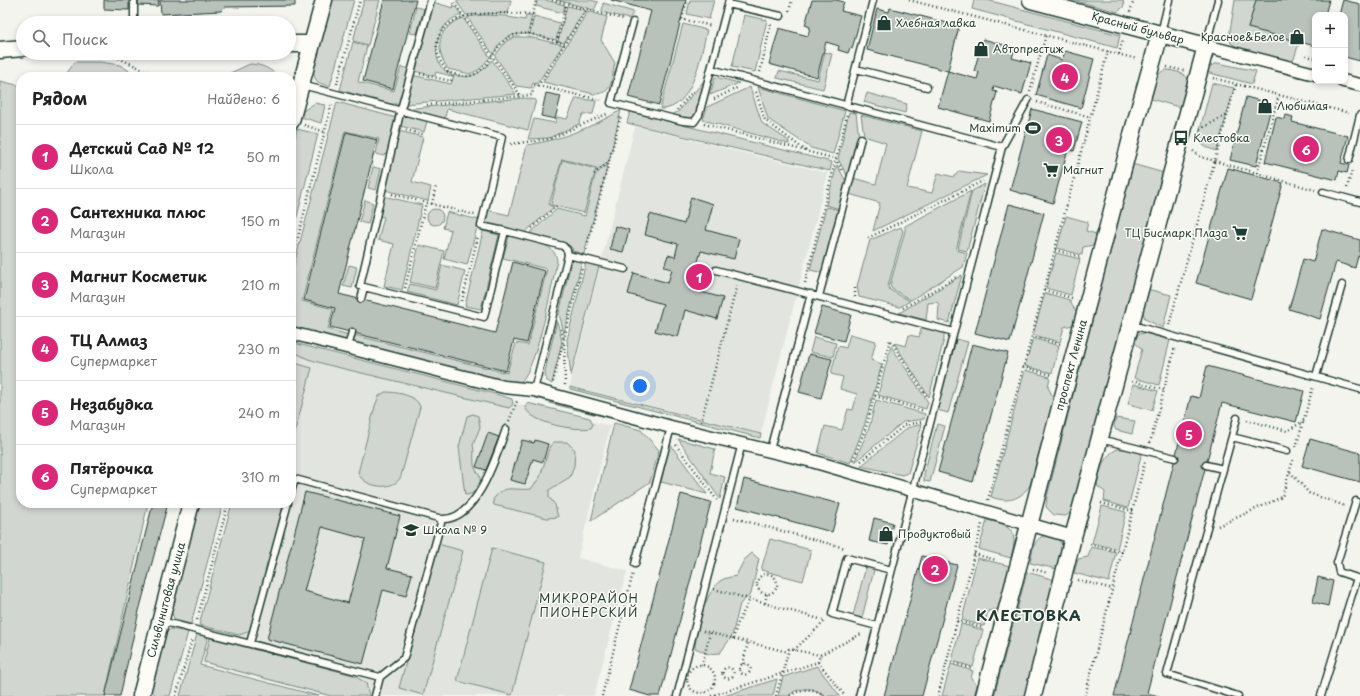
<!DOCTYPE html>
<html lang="ru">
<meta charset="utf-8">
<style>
body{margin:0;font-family:"Playpen Sans",sans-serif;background:#f6f6f6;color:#222}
.controls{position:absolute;right:12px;top:12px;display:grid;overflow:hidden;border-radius:8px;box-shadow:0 2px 6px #0003}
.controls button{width:36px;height:36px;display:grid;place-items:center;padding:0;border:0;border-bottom:1px solid #e0e0e0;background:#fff;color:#222;font:20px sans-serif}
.you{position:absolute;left:640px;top:386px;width:14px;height:14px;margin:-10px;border:3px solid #fff;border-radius:50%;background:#1a73e8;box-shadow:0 0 0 6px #1a73e833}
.badge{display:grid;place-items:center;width:26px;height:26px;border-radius:50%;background:#db2777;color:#fff;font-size:13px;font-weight:700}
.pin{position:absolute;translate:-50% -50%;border:2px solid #fff;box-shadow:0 1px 4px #0006}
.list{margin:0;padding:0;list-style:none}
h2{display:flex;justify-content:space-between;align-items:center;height:52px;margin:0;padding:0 16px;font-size:17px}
h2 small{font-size:13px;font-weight:400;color:#767676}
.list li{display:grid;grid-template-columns:26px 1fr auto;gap:12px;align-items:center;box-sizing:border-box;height:64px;padding:0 16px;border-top:1px solid #e0e0e0}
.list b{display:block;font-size:15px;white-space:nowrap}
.list p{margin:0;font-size:13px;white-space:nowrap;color:#767676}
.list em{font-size:13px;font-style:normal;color:#767676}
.icon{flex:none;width:22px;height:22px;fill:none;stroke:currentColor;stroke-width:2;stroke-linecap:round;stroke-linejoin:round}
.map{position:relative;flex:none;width:1360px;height:696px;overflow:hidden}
.search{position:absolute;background:#fff;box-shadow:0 2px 6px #0003;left:16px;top:16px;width:280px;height:44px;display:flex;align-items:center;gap:10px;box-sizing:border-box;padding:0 14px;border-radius:22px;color:#767676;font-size:15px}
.panel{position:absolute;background:#fff;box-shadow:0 2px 6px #0003;left:16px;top:72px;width:280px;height:436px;border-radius:16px}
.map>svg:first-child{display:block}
.built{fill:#e2e5df}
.green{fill:#d1d6d1;stroke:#788a82}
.building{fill:#b9c1bb;stroke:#1f3d34;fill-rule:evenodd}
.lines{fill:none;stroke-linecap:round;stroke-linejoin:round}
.lane-casing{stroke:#1f3d34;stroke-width:9}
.street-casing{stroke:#1f3d34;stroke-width:15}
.secondary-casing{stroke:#1f3d34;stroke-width:19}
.path{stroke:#1f3d34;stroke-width:2.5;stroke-dasharray:1 3;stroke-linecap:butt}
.lane{stroke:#fdfcf7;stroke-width:6}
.street{stroke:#fdfcf7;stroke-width:12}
.secondary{stroke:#fdfcf7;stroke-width:16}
.labels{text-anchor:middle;stroke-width:3;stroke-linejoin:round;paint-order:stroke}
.poi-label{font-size:11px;fill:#1f3d34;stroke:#fdfcf7;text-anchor:start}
.street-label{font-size:11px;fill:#1f3d34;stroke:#fdfcf7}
.neighbourhood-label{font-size:12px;letter-spacing:1px;fill:#1f3d34;stroke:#fdfcf7}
.district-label{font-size:15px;font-weight:bold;letter-spacing:1px;fill:#1f3d34;stroke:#fdfcf7}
</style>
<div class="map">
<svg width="1360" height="696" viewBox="0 0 1360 696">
<rect width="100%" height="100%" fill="#f4f4ef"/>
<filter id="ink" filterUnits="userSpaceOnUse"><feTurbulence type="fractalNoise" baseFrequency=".025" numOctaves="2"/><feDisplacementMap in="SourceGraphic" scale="8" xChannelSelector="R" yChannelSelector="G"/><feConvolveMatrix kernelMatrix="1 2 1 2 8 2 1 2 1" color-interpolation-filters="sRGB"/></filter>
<g filter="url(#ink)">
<path class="built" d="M635,126L828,173L761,433L570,386Z
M291,348L610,426L578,558L627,571L594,696H326L202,663L244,503H291Z"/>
<path class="green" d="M331,0H354L330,86C326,85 319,84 316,80C307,68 327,15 331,0Z
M364,0H380L368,45L353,41Z
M457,0H511L508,13L466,15L457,2Z
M537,0H545L565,5L563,13L536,6Z
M557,0H591L598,2L594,10Z
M690,0H714L709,19L687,14Z
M974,0H987L1120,35L1117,48L972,9Z
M1073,0H1123L1124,6L1118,12Z
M1235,0H1312L1294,59L1291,61C1278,58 1240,51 1231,43L1229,37Z
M433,2L453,8L454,5L462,15C435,20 426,67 452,74L451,76L436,72L435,76L414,71Z
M603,3L634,12L629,19L602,12Z
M567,6L585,10L564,43L558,41Z
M416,7L424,9L417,34L410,33Z
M588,11L607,17L601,40L615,63C611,79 614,94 594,94L543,82Z
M483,15L508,16V17L525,20L526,15H532L528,34C507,34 504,37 493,54L467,17Z
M744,15L767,20L755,72L732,67Z
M534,16L560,23L556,40L530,34Z
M463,18L490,57L480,69L470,74L448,69C434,49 437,27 463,18Z
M683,24L707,30C701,54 693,111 660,109Z
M515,37H529L563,45L537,84L533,83L531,88L516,86L495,56L506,41Z
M353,42L367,46L358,82L394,91L401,67L410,69L402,98L398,104H391L340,90Z
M825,52L832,54L823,89L777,78L779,71L818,80Z
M492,60L516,94L405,104L412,75L451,84L454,75C473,79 480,74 492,60Z
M75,62H100L120,65L139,77H64Z
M1218,63L1256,71L1252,84L1206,72L1210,66Z
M250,64C261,64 271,69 279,77H237L228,74Z
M1169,70C1177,72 1186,73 1189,81L1182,108L1151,99C1154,87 1154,70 1169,70Z
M707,77L697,114L694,119H682L670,115L678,112Z
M715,77L739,83L710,95Z
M0,81L21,86V503H148L105,696H0Z
M1212,83L1234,88L1217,151C1208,148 1201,147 1198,137Z
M750,87L762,123L789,141V144L703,120L707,107Z
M758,87L845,111L833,154L811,148L768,119Z
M867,93L907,104L905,113L864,102Z
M524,98L536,100L528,130L447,109L444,121L404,109Z
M576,98L596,101L593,114H583L579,124L549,138L528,139L534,119L555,123L557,117L567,119Z
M337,102L397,118L389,151L384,156L376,154L379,139L345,131L302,301L333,309L328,329L349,335L347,342L291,330V276Z
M315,103L325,105L321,123L301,117L303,111Z
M621,110L609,161L596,172V168L562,159L549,205L554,207L523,234L484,225L487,210L509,215L527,145C561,140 592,127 621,110Z
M630,112L832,162L830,171L627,123Z
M849,112L856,113L859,138L849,179L838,159Z
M403,115L427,121L424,132L400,126Z
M861,115L922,131L907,188L932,193L938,173L954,177L959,171L987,175L873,231L880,203L849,194L853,178L876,184L886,143L864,136Z
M297,129L318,134L291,240V154Z
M399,131L423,137L412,182L431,187L428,201L385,190Z
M562,160L596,169L584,213L551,205Z
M608,164L584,254L572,251L573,249L569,245L528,235L557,209L585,216L595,175Z
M1132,164L1164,173L1073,510L1066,516L1054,515L1046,507L1047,497Z
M837,165L847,183L840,209L826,205Z
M373,167L381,169L376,190L368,188Z
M985,184L967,251L958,249L972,191Z
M971,191L956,250L967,253L963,267L911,300L892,289L890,285L905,231V226Z
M383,196L422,205L402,290L384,286L394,244L378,240L384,217L379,216Z
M365,200L373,203L368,224L359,222Z
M826,207L840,210L823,273L810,270Z
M427 217a8 8 0 1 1 16 0a8 8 0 1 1-16 0Z
M447,212L479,220L467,265L444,259L451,230L443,228Z
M1066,216L1088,222L1086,231L1096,234L1094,245L1083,247L1082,255L1057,248Z
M901,227L903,231L888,286L890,290L910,301L900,307L859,297L857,286L870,240Z
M483,231L499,235L481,309L465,306Z
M509,236C524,240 556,241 557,261C551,289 538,363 521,382L509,383L353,346L354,335L507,373L516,343L528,345L547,269L503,258Z
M419,245L444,251L435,288L410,282Z
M1056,253L1080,259L1071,295L1046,288Z
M572,258L582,261L564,333L559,314Z
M586,262L599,266L571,376L567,340Z
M349,265L357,267L352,288L343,286Z
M442,265L465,271L457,305L407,292L410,284L436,290Z
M962,275L949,323L938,320L939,304L936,302L928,303L926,320L899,313Z
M1147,289L1171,295L1163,328L1145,319L1142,309Z
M1045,293L1070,300V302L1077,313L1073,325L1064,327L1060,342L1033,335Z
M557,321L562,341L552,384L546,380L545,371Z
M922,326L939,330L944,334V339L929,397L894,343L906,346L909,335L919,337Z
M1144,333L1170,340L1159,385L1134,378L1142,349L1134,342L1138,334Z
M850,334L876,341L871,360L882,364L864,426L850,463L818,453L825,426L842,430L848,409L853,410L857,394L840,389L843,377L831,374L838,346L846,348Z
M814,337L836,343L833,357L810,352Z
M1033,338L1059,346L1052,373L1025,366Z
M956,339L968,342L948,413L937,410Z
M294,343L499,395L512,399L513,404L509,408L328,365L308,359L292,351L291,344Z
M891,346L928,402L926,409L878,395Z
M291,362L312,368L292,442L291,441Z
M1025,370L1050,377L1048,387L1054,399L1030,485C1020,500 1008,503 991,497Z
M1133,384L1158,391L1152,410L1128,404Z
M570,387L761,434L760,438L570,389Z
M385,392C396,392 417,395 420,407L401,476C395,492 364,488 358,473L375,406L379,396Z
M876,400L925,414L924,419L903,422L854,463L869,428Z
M550,402L668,429L667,432L549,403Z
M527,403L590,418L593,424L591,428C576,431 531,424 525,407Z
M473,414L478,416L480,427L473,445C475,451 473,457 474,464C474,469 479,473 480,478C482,488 473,495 465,495L459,447L467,416Z
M1116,418L1135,421L1132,434L1116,430L1114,426Z
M614,423L641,430L659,450L650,482L591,521Z
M922,424L908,473L902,475L861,466L907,428Z
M937,424L945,426L930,482L924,481V474Z
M678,439L715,449L710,473L725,477L720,499Z
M554,442H567L575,450L574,466L570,477L549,490V497L555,505L558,517L547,518L494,505L493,500C504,483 513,491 531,489L540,477L550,446Z
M670,444L707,494L661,482Z
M1117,449H1130L1142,452L1128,508L1104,501L1105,492L1097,486C1101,470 1101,458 1117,449Z
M198,503H223L191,624L175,620L171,611Z
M232,503H284L251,629L245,633L239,635L199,625Z
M1102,506L1126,512L1117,549L1092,543Z
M987,520L1003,524L1013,532L1014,543L1011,558L979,549Z
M1049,535L1060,541L1063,548L1057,569L1030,563C1033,550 1033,536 1049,535Z
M770,539L811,550L803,581L761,570Z
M438,544L463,551L423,695L399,688Z
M1091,547L1116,552L1109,582L1074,573L1078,559L1088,557Z
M492,548L546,562L512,695L457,681Z
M752,553L759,559L751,594L740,604L732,636L720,653L709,654L695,648C696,630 706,591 720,581C724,578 731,577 736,576L744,560Z
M977,558L1010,566L998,609L988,611L984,626L962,620Z
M867,563L875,566L861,622L852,619Z
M1027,572L1055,580L1025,696H994Z
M961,624L983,630L973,667L952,661Z
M171,629L188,632L170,696H157L151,691V683L166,632Z
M197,634L208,637L200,665L319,696H180Z
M210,638L353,675L366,683L369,696H331L204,662Z
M951,664L973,671L971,678L977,685L974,696H942Z
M817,666L840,696H826L813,689H804L795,691L788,696H778L783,677Z
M777,679L773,696H724Z"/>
<path class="building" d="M104,0H129V10L104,9Z
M138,0H159L158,6L138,5Z
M160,0H295V6L225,7L221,11L161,14Z
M384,0H416L393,89L363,81Z
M611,0H686L659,105L628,97L651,11Z
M812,0H836L844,2L841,11L861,16L852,49L850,48L848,53L838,50L839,46L826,42L817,77L769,64L779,28L808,36L810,27L805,25Z
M1256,0H1329L1325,15H1315V46L1248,28Z
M1343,0L1360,4V61L1345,57V15H1339Z
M890,8L959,26L948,71L867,50L877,9L889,12Z
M983,39L1015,48L1012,58L1031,63L1022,94L994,86L993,91L997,92L989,121L938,107L948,71L977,79L979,72L974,71Z
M1065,51L1094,59L1081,108L1036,95L1047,55L1062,60Z
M546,93L561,96L555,119L541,116Z
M1246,97L1272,104L1256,166L1230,160Z
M1032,109L1082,122L1074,151L1068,149L1053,203L1010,190Z
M1286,115L1293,117L1292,122L1348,136L1341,163L1349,165L1347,173L1339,171L1337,180L1265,162L1276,117L1284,119Z
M346,132L377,140L339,294L495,333L513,262L545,271L527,343L514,340L506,371L330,327L335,308L304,300Z
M1228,168L1283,183L1251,299L1196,283Z
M691,197L713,204L706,230L739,239L734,259L701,251L690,289L723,298L717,319L685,310L678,337L655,331L663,304L628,294L634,273L668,283L672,269L664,267L668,255L675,257L678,244L645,235L650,214L684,224Z
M1009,204L1044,213L1010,342L975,333Z
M615,226L629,230L623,252L610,249Z
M1322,229L1360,240V257L1358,256L1355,268L1336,262L1320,319L1289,309L1303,259L1313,262Z
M822,307L851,315L844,341L814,333Z
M972,344L1008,353L973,482L938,472Z
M809,354L832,359L821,398L799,392Z
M1207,366L1304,391L1296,422L1222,403L1147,693L1159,696H1114L1191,396L1199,398Z
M488,433L499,437L486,470L476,467Z
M1310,439L1360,453V482L1302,466Z
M522,440L534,443L535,440L548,444L543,462L533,459L525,484L510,480Z
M744,479L840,504L832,532L737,507Z
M305,492L400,516L387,568L412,574L406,596L383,590L363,664L267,639ZM322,527L365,539L348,603L304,591Z
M681,494L711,502L660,696H650L629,690Z
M153,503H168L139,611L120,696H105Z
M874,518L893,523L888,545L869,541Z
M922,556L957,565L922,696H884Z
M1318,577L1333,581L1328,606L1313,602Z"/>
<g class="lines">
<defs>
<path id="lane" d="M431,0L401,109L360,286L484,317L505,231L563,246L567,250L568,255L534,390
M729,0L711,69L1002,147
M728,4L781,16
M633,22L611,103L683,121L694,122L699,115L711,69
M134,23V0
M1161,33L1169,0
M1206,45L1218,0
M856,69L927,87
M302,85L502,137L481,226L505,231
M846,106L873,0
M1349,160L1360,115
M1323,192L1360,202
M568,255L625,269
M716,270L954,332
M819,296L861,138
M361,299L364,287
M1132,325L1360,389
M348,347L352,332
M1316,376L1342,285
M1237,418L1167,674L1238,696
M1232,437L1287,451
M1100,439L1175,458
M770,450L811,294
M1206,465L1223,469
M291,492L295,479L442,519L404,658L380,677L375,696
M1356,501L1337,563L1339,572L1357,578
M442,519C477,521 497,454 506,429
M635,564L671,427
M161,621L380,677
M877,626L832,614L847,558L891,570
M250,643L288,503
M677,696L742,443
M859,696L1002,147L1028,100
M1321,696L1357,578L1360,579"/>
<path id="street" d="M1206,46L1315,74
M1343,81L1360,85
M291,333L504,387L534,390L671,427L812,461L1073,537"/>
<path id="secondary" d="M1031,0L1206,46L1073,537L1033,696
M289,44H311
M0,50L23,48
M291,121L324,0
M141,696L191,503
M984,696L1133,131L1160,34"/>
</defs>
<use href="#lane" class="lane-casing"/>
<use href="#street" class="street-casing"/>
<use href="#secondary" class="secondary-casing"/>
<path class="path" d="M552,0L623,19
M909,0L1137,59
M454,3L521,96
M789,11L792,0
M1130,12L1134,0
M533,14C506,14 448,6 438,39C434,52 440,62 448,72C454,74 463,77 469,76C491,72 494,41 514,35C529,30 550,40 565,44
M681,19L712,26
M682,19L687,0
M529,34L536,0
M557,42L566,4
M108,53L159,77
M1119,54L1123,39
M36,55L62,53
M1306,56L1315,58
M1167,67L1184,71
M760,72L771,24
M420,74L451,81L453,73
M1213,78L1349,113
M337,84L360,0
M538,86L587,9
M1030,91L1046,35
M756,92L765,120L806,151
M714,99L739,87
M1037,102L1090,117
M427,105L532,95L534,85L601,100
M677,110L694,90
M704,124L836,159L842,170
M304,125L325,132
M1200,129L1227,115
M406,130L425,135
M511,144L549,139L609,113
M1193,151L1201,157L1315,190
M1257,173L1279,95
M594,174L609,162
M1347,188L1352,170
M392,194L475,215
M432,204L436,186
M532,228L557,206
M868,238L983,181
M586,250L621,115
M1055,250L1082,257
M291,265L332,103
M805,283L847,115
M405,288L426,203
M1044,290L1072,298
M855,297V286
M462,301L478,236
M903,308L958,276
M1169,325L1236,84
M561,329L564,339
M1032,336L1060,344
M891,341L927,397
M564,344L565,385
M1023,367L1052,375
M1132,381L1164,390
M553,382L582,268
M875,396L924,411
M1247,420L1287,431L1304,421
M509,421L517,401
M701,422L737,285
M1150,443L1175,347
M676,445L717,500
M1296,447L1313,387
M853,460L866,427L890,340
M861,461L905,425L921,422
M1290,472L1309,493L1345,506
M988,500L1108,51
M1101,503L1133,511
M734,518L845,548
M1218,526L1282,497L1293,460
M1090,544L1122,552
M974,554L996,560
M1033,569L1048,573
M757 584a10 10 0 1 1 20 0a10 10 0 1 1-20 0Z
M1078,580L1113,589
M714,589L823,620
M765,603L767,594
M197,620L228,503
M957,621L984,628
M703,631L788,652
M733,639L737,625L750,599
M794,650L826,620
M947,661L974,669
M818,662L845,696
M739.5 669a5.5 5.5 0 1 1 11 0a5.5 5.5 0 1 1-11 0Z
M743,664L748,642
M702,665L710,633
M687 679a14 14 0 1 1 28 0a14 14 0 1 1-28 0Z
M722.5 673a5.5 5.5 0 1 1 11 0a5.5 5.5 0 1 1-11 0Z
M176,696L192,639
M602,696L633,573
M711,696L818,662L820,655L863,633
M776,696L789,649L820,655
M790,696C801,688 814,687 825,696
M938,696L982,524
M1085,696L1145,461"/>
<use href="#lane" class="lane"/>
<use href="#street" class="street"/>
<use href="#secondary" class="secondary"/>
</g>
</g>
<defs>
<symbol id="shop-bare" viewBox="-9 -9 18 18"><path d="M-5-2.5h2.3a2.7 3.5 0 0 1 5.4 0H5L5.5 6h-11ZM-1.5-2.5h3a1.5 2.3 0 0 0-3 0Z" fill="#1f3d34" stroke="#fdfcf7" stroke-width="2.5" paint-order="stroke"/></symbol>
<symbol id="stadium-bare" viewBox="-9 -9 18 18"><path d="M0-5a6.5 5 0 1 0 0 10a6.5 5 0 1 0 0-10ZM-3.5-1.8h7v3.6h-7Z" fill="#1f3d34" stroke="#fdfcf7" stroke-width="2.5" paint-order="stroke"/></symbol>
<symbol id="bus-bare" viewBox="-9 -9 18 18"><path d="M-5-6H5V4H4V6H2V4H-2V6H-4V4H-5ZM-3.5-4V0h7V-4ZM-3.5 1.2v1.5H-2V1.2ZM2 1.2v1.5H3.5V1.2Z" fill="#1f3d34" stroke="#fdfcf7" stroke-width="2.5" paint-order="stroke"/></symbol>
<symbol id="supermarket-bare" viewBox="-9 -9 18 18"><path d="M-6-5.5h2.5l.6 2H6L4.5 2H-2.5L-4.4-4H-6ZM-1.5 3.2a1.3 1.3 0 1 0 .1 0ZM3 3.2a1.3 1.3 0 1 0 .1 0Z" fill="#1f3d34" stroke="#fdfcf7" stroke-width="2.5" paint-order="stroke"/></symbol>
<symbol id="school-bare" viewBox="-9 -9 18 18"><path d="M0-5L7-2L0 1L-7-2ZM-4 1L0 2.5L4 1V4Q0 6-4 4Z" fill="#1f3d34" stroke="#fdfcf7" stroke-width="2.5" paint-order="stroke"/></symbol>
</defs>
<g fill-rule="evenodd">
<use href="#shop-bare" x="873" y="12" width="22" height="22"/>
<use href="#shop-bare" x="1286" y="26" width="22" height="22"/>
<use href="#shop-bare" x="970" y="38" width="22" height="22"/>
<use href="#shop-bare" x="1254" y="95" width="22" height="22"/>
<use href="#stadium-bare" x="1022" y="117" width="22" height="22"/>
<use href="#bus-bare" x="1170" y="127" width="22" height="22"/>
<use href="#supermarket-bare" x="1040" y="159" width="22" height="22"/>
<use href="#supermarket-bare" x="1229" y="222" width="22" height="22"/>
<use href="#school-bare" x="400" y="519" width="22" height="22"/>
<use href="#shop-bare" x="875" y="523" width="22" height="22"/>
</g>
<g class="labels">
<g class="poi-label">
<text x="896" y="27">Хлебная лавка</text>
<text x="1285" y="41" text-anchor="end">Красное&amp;Белое</text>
<text x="993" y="53">Автопрестиж</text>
<text x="1277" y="110">Любимая</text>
<text x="1021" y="132" text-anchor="end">Maximum</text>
<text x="1193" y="142">Клестовка</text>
<text x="1063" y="174">Магнит</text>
<text x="1228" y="237" text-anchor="end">ТЦ Бисмарк Плаза</text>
<text x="423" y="534">Школа № 9</text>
<text x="898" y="538">Продуктовый</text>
</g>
<g class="street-label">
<text transform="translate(1138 28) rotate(15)" y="4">Красный бульвар</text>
<text transform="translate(1071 365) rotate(-75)" y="4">проспект Ленина</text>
<text transform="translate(166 600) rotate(-75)" y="4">Сильвинитовая улица</text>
</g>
<g class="neighbourhood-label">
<text x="589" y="603">МИКРОРАЙОН<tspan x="589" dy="14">ПИОНЕРСКИЙ</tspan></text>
</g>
<g class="district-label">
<text x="1029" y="621">КЛЕСТОВКА</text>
</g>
</g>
</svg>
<div class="controls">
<button>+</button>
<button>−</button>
</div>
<div class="you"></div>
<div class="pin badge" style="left:699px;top:277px">1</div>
<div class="pin badge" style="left:935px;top:569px">2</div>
<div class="pin badge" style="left:1059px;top:140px">3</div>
<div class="pin badge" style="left:1065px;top:77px">4</div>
<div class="pin badge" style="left:1189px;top:434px">5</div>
<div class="pin badge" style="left:1306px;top:149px">6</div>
<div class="search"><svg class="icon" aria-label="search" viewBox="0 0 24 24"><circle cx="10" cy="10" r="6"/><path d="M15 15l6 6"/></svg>Поиск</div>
<section class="panel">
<h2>Рядом<small>Найдено: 6</small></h2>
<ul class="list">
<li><span class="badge">1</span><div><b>Детский Сад № 12</b><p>Школа</p></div><em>50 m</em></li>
<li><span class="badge">2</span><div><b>Сантехника плюс</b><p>Магазин</p></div><em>150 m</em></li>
<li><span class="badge">3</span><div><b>Магнит Косметик</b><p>Магазин</p></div><em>210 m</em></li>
<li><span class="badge">4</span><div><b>ТЦ Алмаз</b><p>Супермаркет</p></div><em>230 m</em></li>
<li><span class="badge">5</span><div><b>Незабудка</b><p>Магазин</p></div><em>240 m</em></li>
<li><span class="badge">6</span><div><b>Пятёрочка</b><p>Супермаркет</p></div><em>310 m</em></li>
</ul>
</section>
</div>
